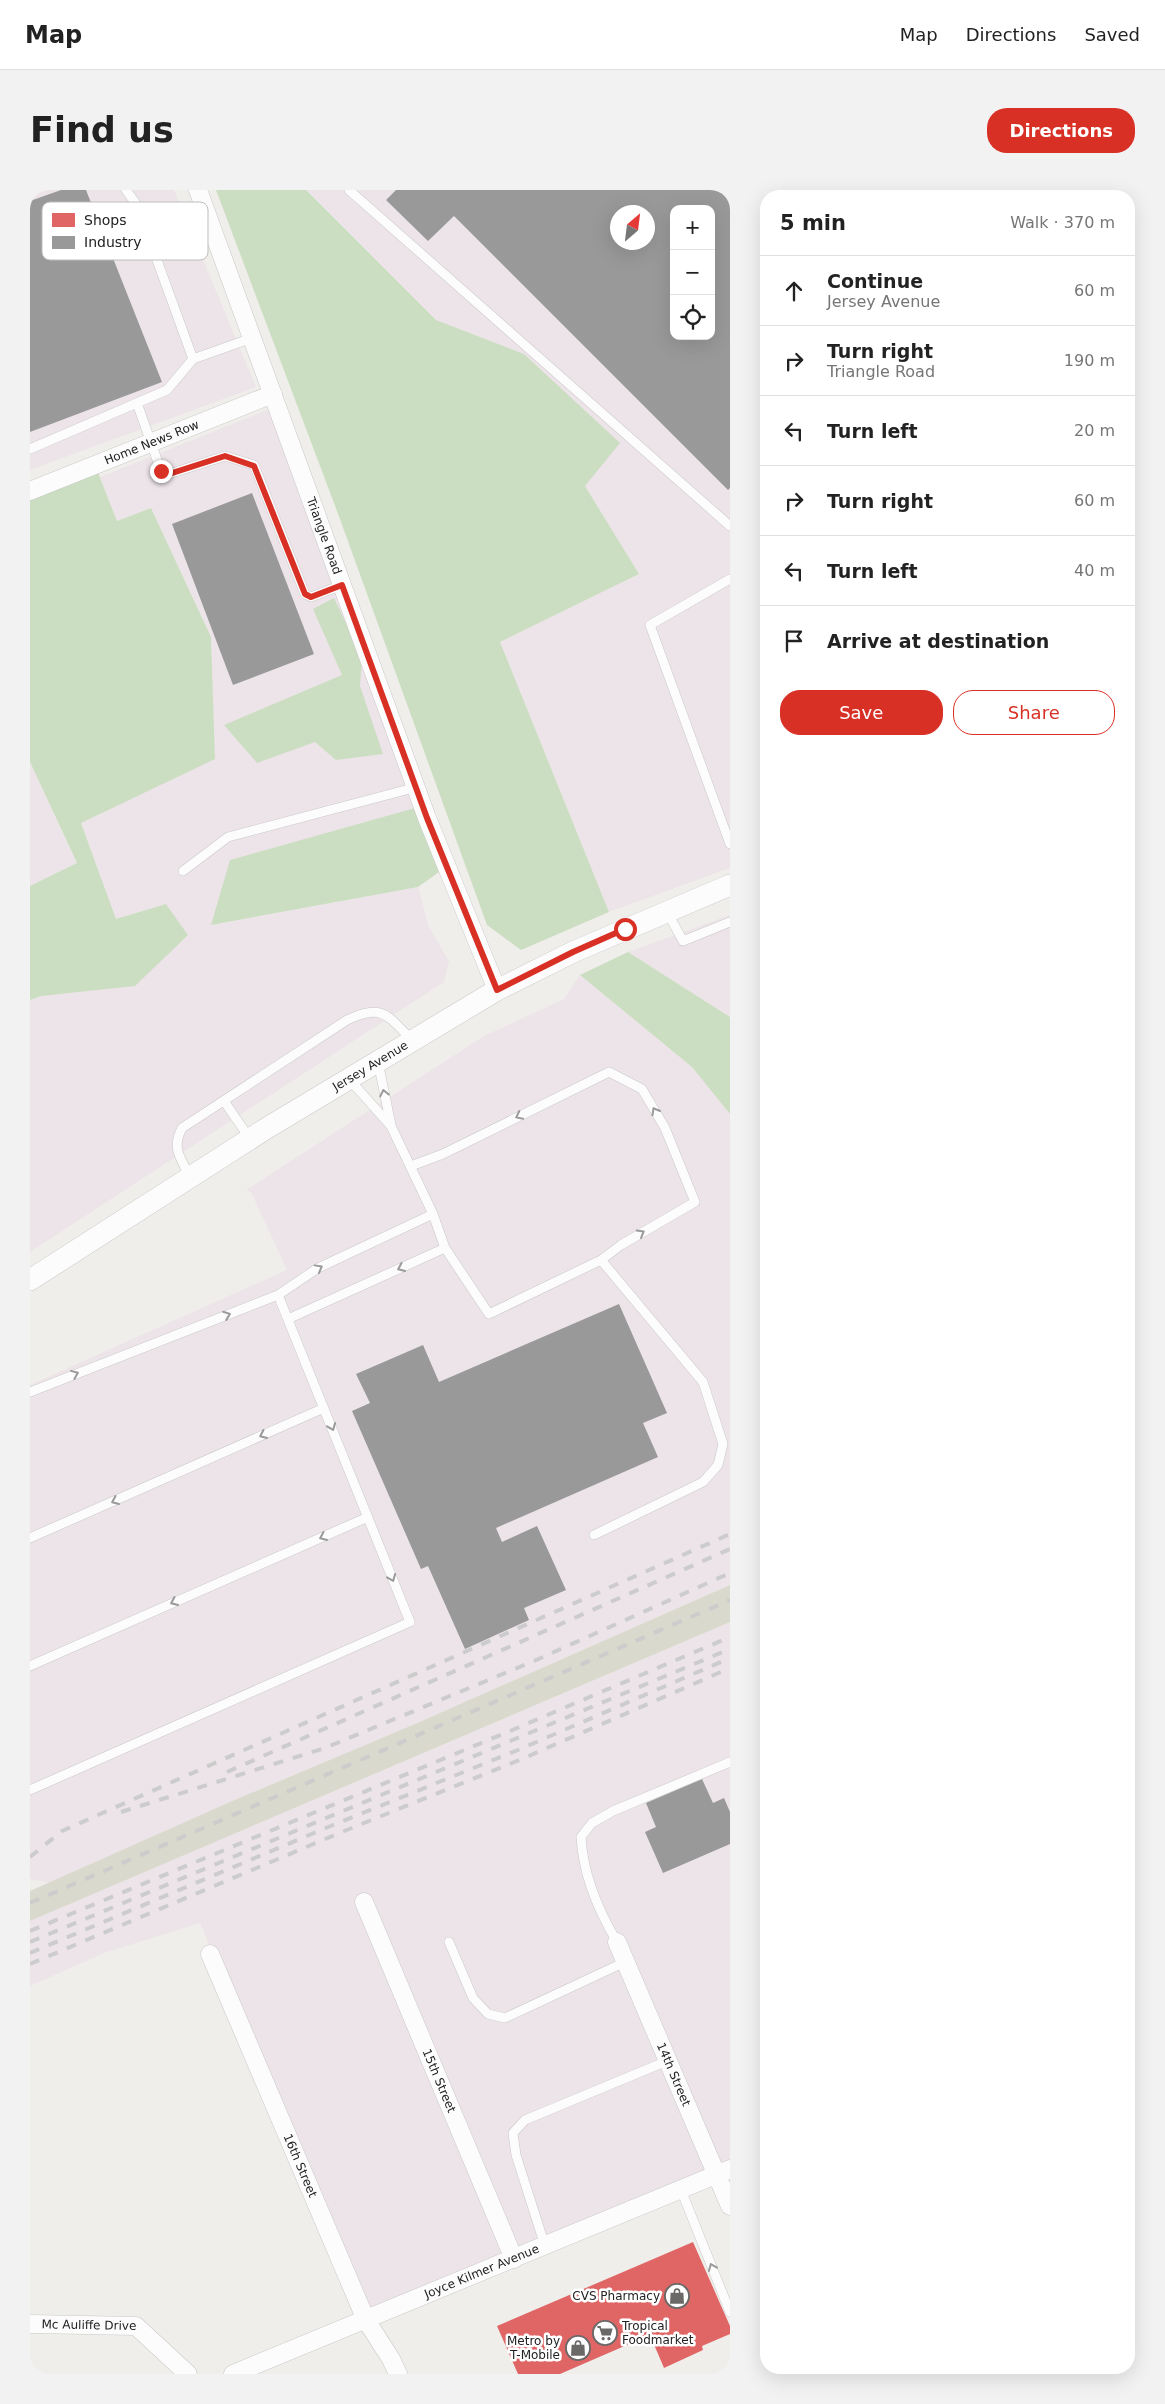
<!DOCTYPE html>
<meta charset="utf-8">
<style>
body{margin:0;font-family:"DejaVu Sans",sans-serif;background:#f2f2f2;color:#222}
.controls{position:absolute;right:15px;top:15px;display:grid;overflow:hidden;border-radius:10px;box-shadow:0 5px 20px #0002}
.controls button{width:45px;height:45px;display:grid;place-items:center;padding:0;border:0;border-bottom:1px solid #e0e0e0;background:#fff;color:#222;font:25px sans-serif}
.compass{position:absolute;left:580px;top:15px;width:45px;height:45px;border-radius:50%;background:#fff;box-shadow:0 5px 20px #0002;rotate:28deg}
.stop{position:absolute;width:15px;height:15px;margin:-11px;border:4px solid #d93025;border-radius:50%;background:#fff}
.stop.end{background:#d93025;border-color:#fff;box-shadow:0 1px 5px #0008}
.list{margin:0;padding:0;list-style:none}
h2{display:flex;justify-content:space-between;align-items:center;height:65px;margin:0;padding:0 20px;font-size:21px}
h2 small{font-size:16px;font-weight:400;color:#767676}
.list li{display:grid;grid-template-columns:32px 1fr auto;gap:15px;align-items:center;box-sizing:border-box;height:70px;padding:0 20px;border-top:1px solid #e0e0e0}
.list b{display:block;font-size:19px;white-space:nowrap}
.list p{margin:0;font-size:16px;white-space:nowrap;color:#767676}
.list em{font-size:16px;font-style:normal;color:#767676}
.actions{display:flex;gap:10px;padding:15px 20px}
.actions a{flex:1;padding:11px 0;border:1px solid #d93025;border-radius:20px;text-align:center;font-size:18px;color:#d93025}
.actions .main{background:#d93025;color:#fff}
.icon{flex:none;width:28px;height:28px;fill:none;stroke:currentColor;stroke-width:2;stroke-linecap:round;stroke-linejoin:round}
.map{position:relative;flex:none;width:700px;height:2184px;overflow:hidden;border-radius:20px}
header{display:flex;align-items:center;gap:30px;box-sizing:border-box;height:70px;padding:0 25px;background:#fff;border-bottom:1px solid #e0e0e0}
header strong{font-size:24px}
nav{display:flex;gap:28px;margin-inline-start:auto;font-size:18px}
.intro{display:flex;align-items:center;justify-content:space-between;box-sizing:border-box;height:120px;padding:0 30px}
h1{margin:0;font-size:35px}
.button{padding:12px 22px;border-radius:20px;background:#d93025;color:#fff;font-size:18px;font-weight:700}
main{display:flex;gap:30px;padding:0 30px}
aside{flex:1;background:#fff;border-radius:20px;box-shadow:0 5px 20px #0002}
.map>svg:first-child{display:block}
.industrial{fill:#ede4e9;fill-rule:evenodd}
.construction{fill:#d9d9cd}
.forest{fill:#cbdec1}
.shops{fill:#e06666}
.industry{fill:#999;fill-rule:evenodd}
.lines{fill:none;stroke-linecap:round;stroke-linejoin:round}
.service-casing{stroke:#c9c8c7;stroke-width:10}
.minor-casing{stroke:#c9c8c7;stroke-width:19}
.tertiary-casing{stroke:#c9c8c7;stroke-width:22}
.service{stroke:#fdfcfc;stroke-width:9}
.minor{stroke:#fdfcfc;stroke-width:18}
.tertiary{stroke:#fdfcfc;stroke-width:21}
.rail{stroke:#ccc;stroke-width:4;stroke-dasharray:10 10;stroke-linecap:butt}
.oneway{stroke:#9a9a9a}
.route{stroke:#d93025;stroke-width:6}
.labels{text-anchor:middle;stroke-width:5;stroke-linejoin:round;paint-order:stroke}
.street-label{font-size:12px;fill:#222;stroke:#fff}
.poi-label{font-size:12px;fill:#222;stroke:#fff;text-anchor:end}
.key{fill:#fff;stroke:#bdbdbd;stroke-width:1}
.key-label{font-size:14px;fill:#222}
</style>
<header>
<strong>Map</strong>
<nav><a>Map</a><a>Directions</a><a>Saved</a></nav>
</header>
<div class="intro"><h1>Find us</h1><a class="button">Directions</a></div>
<main>
<div class="map">
<svg width="700" height="2184" viewBox="0 0 700 2184">
<rect width="100%" height="100%" fill="#f0eeeb"/>
<path class="industrial" d="M0,0H144L226,197L0,280Z
M276,0H700V678L579,722L470,452L609,384L555,296L494,164L406,130ZM644,19H681V146H644ZM588,22H618V52H588Z
M242,218L400,614L201,670L182,735L388,697L399,737L419,771L414,792L0,1062V810L158,745L136,714L86,729L51,633L185,568L181,447L121,318L87,331L70,287Z
M0,572L47,674L0,696Z
M700,725V827L598,762Z
M550,785L662,877L700,924V1395L385,1534L200,1612L21,1693L0,1689V1195L257,1080L221,1002L216,1000L454,846L534,809Z
M700,1432V1978L341,2135L170,1733L74,1763L0,1796V1731Z"/>
<path class="construction" d="M700,1395V1432L0,1731V1701L200,1612L385,1534Z"/>
<path class="forest" d="M186,0H276L406,130L494,164L590,253L555,296L609,384L470,452L579,722L491,760L457,735L307,321Z
M67,280L87,331L121,318L181,447L185,569L51,633L86,729L136,714L158,745L105,796L11,806L0,810V696L47,673L0,572V306Z
M304,408L332,467L330,496L353,564L306,570L285,552L227,573L194,535L312,485L283,419Z
M385,618L409,682L388,697L181,735L200,670Z
M598,762L700,827V924L662,877L550,785Z"/>
<path class="shops" d="M663,2052L700,2136V2144L672,2156L673,2160L634,2178L620,2145L530,2184H488L467,2136Z"/>
<path class="industry" d="M31,0H56L132,192L0,242V11Z
M366,0H700V298L698,300L424,26L398,51L356,10ZM644,19H681V146H644ZM588,22H618V52H588Z
M222,303L284,464L203,495L142,334Z
M589,1114L637,1223L613,1233L628,1267L466,1338L472,1352L507,1336L536,1400L494,1418L499,1430L435,1459L398,1376L391,1379L322,1221L340,1213L326,1184L393,1155L409,1192Z
M672,1589L683,1613L694,1608L700,1622V1654L633,1683L615,1642L626,1637L616,1613Z"/>
<g class="lines">
<defs>
<path id="service" d="M96,0L107,15L163,169
M319,0L700,336
M107,213L131,281L136,285L195,266L224,275L275,404L281,407L312,395
M0,259L137,200L163,169L222,148
M700,389L620,435L700,654
M153,681L198,647L387,597
M637,722L653,751L700,732
M348,872L361,935
M318,888L361,936L403,1024L415,1058L459,1124L571,1070L673,1192L693,1254L688,1275L673,1292L564,1345
M194,911L220,949
M381,976L413,964L579,882L612,899L635,938L665,1012L591,1055L571,1070
M160,987C151,968 141,959 152,938L317,830C352,813 357,825 382,850
M248,1105L288,1078L403,1024
M258,1129L415,1058
M0,1202L248,1105L380,1432L0,1600
M0,1348L294,1218
M0,1476L338,1327
M419,1752L443,1808L458,1824L475,1828L595,1772
M587,1752C568,1720 553,1684 551,1647L562,1633L583,1621L700,1572
M651,2000L700,2122
M515,2056L486,1965L483,1943L495,1930L637,1871"/>
<g id="minor">
<path id="s1" d="M168,0L397,628L467,800"/>
<path id="s2" d="M0,301L243,204"/>
<path id="s3" d="M334,1712L484,2069"/>
<path id="s4" d="M587,1752L700,2016"/>
<path id="s5" d="M180,1764L336,2130L361,2169L368,2184"/>
<path id="s6" d="M0,2134L106,2136L158,2184"/>
<path id="s7" d="M203,2184L700,1979"/>
</g>
<g id="tertiary">
<path id="s8" d="M0,1090L237,938L467,800L543,762L700,695"/>
</g>
</defs>
<use href="#service" class="service-casing"/>
<use href="#minor" class="minor-casing"/>
<use href="#tertiary" class="tertiary-casing"/>
<use href="#service" class="service"/>
<use href="#minor" class="minor"/>
<use href="#tertiary" class="tertiary"/>
<path class="rail" d="M197,1582L700,1359
M91,1622L295,1558L504,1471L700,1383
M0,1667L32,1641L700,1344
M0,1713L700,1410
M0,1741L480,1541L700,1447
M0,1752L700,1459
M0,1763L303,1635L488,1560L700,1468
M0,1774L307,1644L492,1569L700,1478"/>
</g>
<defs><path id="oneway-chevron" d="M-2-3.5L2.5 0L-2 3.5" fill="none" stroke-width="1.6" stroke-linecap="round" stroke-linejoin="round" transform="scale(1.25)"/></defs>
<g class="oneway">
<use href="#oneway-chevron" transform="translate(354 903) rotate(-102)"/>
<use href="#oneway-chevron" transform="translate(625 921) rotate(-120)"/>
<use href="#oneway-chevron" transform="translate(489 926) rotate(154)"/>
<use href="#oneway-chevron" transform="translate(611 1043) rotate(-30)"/>
<use href="#oneway-chevron" transform="translate(289 1078) rotate(-29)"/>
<use href="#oneway-chevron" transform="translate(371 1078) rotate(156)"/>
<use href="#oneway-chevron" transform="translate(197 1125) rotate(-21)"/>
<use href="#oneway-chevron" transform="translate(45 1184) rotate(-22)"/>
<use href="#oneway-chevron" transform="translate(302 1237) rotate(68)"/>
<use href="#oneway-chevron" transform="translate(233 1245) rotate(156)"/>
<use href="#oneway-chevron" transform="translate(85 1311) rotate(156)"/>
<use href="#oneway-chevron" transform="translate(293 1347) rotate(156)"/>
<use href="#oneway-chevron" transform="translate(362 1388) rotate(68)"/>
<use href="#oneway-chevron" transform="translate(144 1412) rotate(156)"/>
<use href="#oneway-chevron" transform="translate(682 2077) rotate(-112)"/>
</g>
<g class="lines">
<path class="route" d="M131,281L136,285L195,266L224,276L275,404L281,407L312,395L397,628L467,800L543,762L595,739"/>
</g>
<defs>
<symbol id="shop-ring" viewBox="-11 -11 22 22"><circle r="9.5" fill="#fff" stroke="#6a6968" stroke-width="1.5"/><path d="M-5-2.5h2.3a2.7 3.5 0 0 1 5.4 0H5L5.5 6h-11ZM-1.5-2.5h3a1.5 2.3 0 0 0-3 0Z" fill="#6a6968"/></symbol>
<symbol id="supermarket-ring" viewBox="-11 -11 22 22"><circle r="9.5" fill="#fff" stroke="#6a6968" stroke-width="1.5"/><path d="M-6-5.5h2.5l.6 2H6L4.5 2H-2.5L-4.4-4H-6ZM-1.5 3.2a1.3 1.3 0 1 0 .1 0ZM3 3.2a1.3 1.3 0 1 0 .1 0Z" fill="#6a6968"/></symbol>
</defs>
<g fill-rule="evenodd">
<use href="#shop-ring" x="633" y="2092" width="28" height="28"/>
<use href="#supermarket-ring" x="561" y="2129" width="28" height="28"/>
<use href="#shop-ring" x="534" y="2144" width="28" height="28"/>
</g>
<g class="labels">
<g class="street-label">
<text dy="4" stroke="none"><textPath href="#s2" startOffset="131">Home News Row</textPath></text>
<text dy="4" stroke="none"><textPath href="#s1" startOffset="368">Triangle Road</textPath></text>
<text dy="4" stroke="none"><textPath href="#s8" startOffset="402">Jersey Avenue</textPath></text>
<text dy="4" stroke="none"><textPath href="#s4" startOffset="144">14th Street</textPath></text>
<text dy="4" stroke="none"><textPath href="#s3" startOffset="194">15th Street</textPath></text>
<text dy="4" stroke="none"><textPath href="#s5" startOffset="230">16th Street</textPath></text>
<text dy="4" stroke="none"><textPath href="#s7" startOffset="269">Joyce Kilmer Avenue</textPath></text>
<text dy="4" stroke="none"><textPath href="#s6" startOffset="59">Mc Auliffe Drive</textPath></text>
</g>
<g class="poi-label">
<text x="630" y="2110">CVS Pharmacy</text>
<text x="592" y="2140" text-anchor="start">Tropical<tspan x="592" dy="14">Foodmarket</tspan></text>
<text x="530" y="2155">Metro by<tspan x="530" dy="14">T-Mobile</tspan></text>
</g>
</g>
<rect x="12" y="12" width="166" height="58" rx="8" class="key"/>
<rect x="22" y="23" width="23" height="14" fill="#e06666"/>
<rect x="22" y="46" width="23" height="13" fill="#999"/>
<g class="key-label">
<text x="54" y="35">Shops</text>
<text x="54" y="57">Industry</text>
</g>
</svg>
<div class="controls">
<button>+</button>
<button>−</button>
<button><svg class="icon" aria-label="locate" viewBox="0 0 24 24"><circle cx="12" cy="12" r="6"/><path d="M12 2v4M12 18v4M2 12h4M18 12h4"/></svg></button>
</div>
<svg class="compass" viewBox="-18 -18 36 36"><path d="M0-13l5 13h-10z" fill="#e53935"/><path d="M0 13l5-13h-10z" fill="#767676"/></svg>
<div class="stop" style="left:595px;top:739px"></div>
<div class="stop end" style="left:131px;top:281px"></div>
</div>
<aside>
<h2>5 min<small>Walk · 370 m</small></h2>
<ul class="list">
<li><svg class="icon" aria-label="ahead" viewBox="0 0 24 24"><path d="M12 20V5M6 11l6-6 6 6"/></svg><div><b>Continue</b><p>Jersey Avenue</p></div><em>60 m</em></li>
<li><svg class="icon" aria-label="right" viewBox="0 0 24 24"><path d="M7 20v-9h11M14 6l5 5-5 5"/></svg><div><b>Turn right</b><p>Triangle Road</p></div><em>190 m</em></li>
<li><svg class="icon" aria-label="left" viewBox="0 0 24 24"><path d="M17 20v-9H6M10 6l-5 5 5 5"/></svg><div><b>Turn left</b></div><em>20 m</em></li>
<li><svg class="icon" aria-label="right" viewBox="0 0 24 24"><path d="M7 20v-9h11M14 6l5 5-5 5"/></svg><div><b>Turn right</b></div><em>60 m</em></li>
<li><svg class="icon" aria-label="left" viewBox="0 0 24 24"><path d="M17 20v-9H6M10 6l-5 5 5 5"/></svg><div><b>Turn left</b></div><em>40 m</em></li>
<li><svg class="icon" aria-label="arrive" viewBox="0 0 24 24"><path d="M6 21V4h12l-3 4 3 4H6"/></svg><div><b>Arrive at destination</b></div></li>
</ul>
<div class="actions"><a class="main">Save</a><a>Share</a></div>
</aside>
</main>
